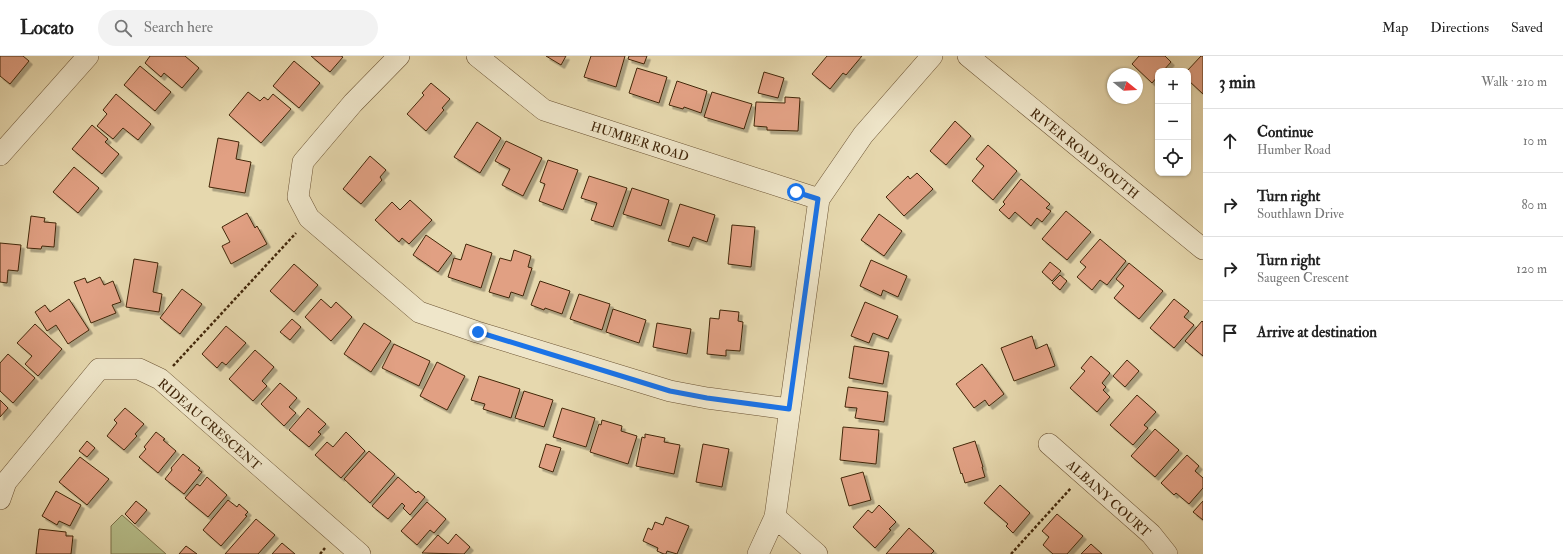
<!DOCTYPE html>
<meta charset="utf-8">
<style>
body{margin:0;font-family:"IM FELL Double Pica",serif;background:#f2f2f2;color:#222}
.controls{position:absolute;right:12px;top:12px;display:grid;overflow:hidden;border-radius:8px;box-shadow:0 1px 3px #0004}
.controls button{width:36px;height:36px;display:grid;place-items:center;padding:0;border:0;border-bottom:1px solid #e0e0e0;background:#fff;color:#222;font:20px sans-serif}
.compass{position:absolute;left:1107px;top:12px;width:36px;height:36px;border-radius:50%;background:#fff;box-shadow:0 1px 3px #0004;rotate:108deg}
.stop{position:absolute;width:12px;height:12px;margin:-9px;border:3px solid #1a73e8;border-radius:50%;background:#fff}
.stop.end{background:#1a73e8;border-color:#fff;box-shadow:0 1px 4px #0008}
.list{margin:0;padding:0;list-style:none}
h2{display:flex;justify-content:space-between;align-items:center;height:52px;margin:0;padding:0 16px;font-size:17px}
h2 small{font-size:13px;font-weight:400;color:#767676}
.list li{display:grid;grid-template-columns:26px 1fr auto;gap:12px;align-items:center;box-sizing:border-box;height:64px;padding:0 16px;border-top:1px solid #e0e0e0}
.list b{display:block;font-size:15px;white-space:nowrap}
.list p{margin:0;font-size:13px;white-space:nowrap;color:#767676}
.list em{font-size:13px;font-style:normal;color:#767676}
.icon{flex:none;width:22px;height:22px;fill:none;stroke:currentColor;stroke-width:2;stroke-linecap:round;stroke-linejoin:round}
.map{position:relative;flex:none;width:1203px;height:498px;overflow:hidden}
header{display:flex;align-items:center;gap:24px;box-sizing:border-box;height:56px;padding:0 20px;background:#fff;border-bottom:1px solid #e0e0e0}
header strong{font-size:19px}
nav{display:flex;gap:22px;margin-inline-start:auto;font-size:14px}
.search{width:280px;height:36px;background:#f2f2f2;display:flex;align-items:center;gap:10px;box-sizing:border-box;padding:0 14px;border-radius:22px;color:#767676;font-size:15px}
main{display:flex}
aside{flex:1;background:#fff}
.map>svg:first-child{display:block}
.green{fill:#b6be8a;stroke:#7c724a}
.building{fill:#e1a083;stroke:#42270a;filter:url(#shadow)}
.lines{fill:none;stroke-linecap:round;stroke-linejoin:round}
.minor-casing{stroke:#6b5333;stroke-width:22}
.path{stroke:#42270a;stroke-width:2.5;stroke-dasharray:3 2;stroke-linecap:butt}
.minor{stroke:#efe6ca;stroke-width:21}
.route{stroke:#1a73e8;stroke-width:5}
.labels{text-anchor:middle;stroke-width:3;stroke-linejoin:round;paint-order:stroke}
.street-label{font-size:13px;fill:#42270a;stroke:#efe6ca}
</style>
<header>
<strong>Locato</strong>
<div class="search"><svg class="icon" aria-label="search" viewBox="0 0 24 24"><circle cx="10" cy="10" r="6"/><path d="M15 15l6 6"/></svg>Search here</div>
<nav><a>Map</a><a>Directions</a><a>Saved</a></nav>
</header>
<main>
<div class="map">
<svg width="1203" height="498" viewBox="0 0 1203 498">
<defs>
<filter id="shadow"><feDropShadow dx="3.5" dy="3.5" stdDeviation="0" flood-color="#0004"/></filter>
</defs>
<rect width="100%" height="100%" fill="#e6d8ae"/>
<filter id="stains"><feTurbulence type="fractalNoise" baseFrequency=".005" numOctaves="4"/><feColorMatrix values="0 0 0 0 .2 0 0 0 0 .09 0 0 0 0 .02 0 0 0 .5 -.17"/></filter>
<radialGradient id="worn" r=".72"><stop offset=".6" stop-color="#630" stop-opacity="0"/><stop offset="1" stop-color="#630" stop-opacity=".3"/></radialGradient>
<path class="green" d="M122,459L166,498H111V470Z"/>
<path class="building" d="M0,0H23L29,5L10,28L0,20Z
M150,0H185L199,12L182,32L164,17L161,21L145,7Z
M311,0H341L343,1L330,16Z
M546,0H566L561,9Z
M591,0H625L616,31L584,21Z
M629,0H647L644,8L628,3Z
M827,0H862L846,19L843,17L830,33L812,18Z
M1139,0H1165L1171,6L1163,15H1158V20L1152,27L1132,8Z
M1201,0H1203V38L1188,24L1187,15Z
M294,5L320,27L299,52L273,30Z
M140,10L171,36L155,55L124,29Z
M637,12L667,21L659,47L629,37Z
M764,16L784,22L778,42L758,37Z
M677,25L707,35L701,57L684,51L683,53L669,49Z
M431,27L450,43L442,52L444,54L426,75L407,58L424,39L422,37Z
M248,36L260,45L264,41L268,44L273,38L291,53L261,87L229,59Z
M712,36L752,48L744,73L704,61Z
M116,38L151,68L138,84L123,72L113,83L97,70L107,58L103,54Z
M785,41L800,42L798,75L767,74V71L754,70L756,46L785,47Z
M955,65L971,80L946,109L930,95Z
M477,66L501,82L480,117L454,101Z
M92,69L108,83L105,86L119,98L102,118L72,93Z
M218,82L239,86L236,103L251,106L245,137L209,131Z
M506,85L542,102L523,140L502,129L510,113L495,105Z
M988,89L1017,115L993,144L972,125L984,110L976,103Z
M370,100L386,114L380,121L382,124L361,148L343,133Z
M548,104L578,114L563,154L539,145L545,128L540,126Z
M74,111L99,132L78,157L53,136Z
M917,117L933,133L904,160L886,141L908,120L910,123Z
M589,120L627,132L613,171L591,164L597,147L581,142Z
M1021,123L1050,148L1046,152L1051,155L1042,166L1037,162L1031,170L1015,156L1009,163L999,154L1005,148L1003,146Z
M632,132L669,144L661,170L623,158Z
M410,144L432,164L409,188L402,182L399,186L375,164L392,146L400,154Z
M680,148L715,159L707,186L693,181L689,191L668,185Z
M1066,155L1091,176L1067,204L1042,183Z
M247,157L255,172L257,170L267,188L231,208L222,190L230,186L222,171Z
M879,158L902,175L884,200L861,184Z
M31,160L45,162L44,166L56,167L54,191L42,190L41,193L27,192Z
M732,169L755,171L751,211L728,208Z
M426,179L452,197L438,216L413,199Z
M1100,183L1126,205L1107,229L1100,224L1092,234L1077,221L1086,211L1080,206Z
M0,187L21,189L18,215L8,214L7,227L0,226Z
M466,188L492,197L481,232L448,221L454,202L461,204Z
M514,194L531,200L528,211L532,212L523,240L511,236L509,242L489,236L500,202L511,205Z
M134,203L158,207L153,236L162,238L159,256L126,251Z
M871,204L907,220L898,241L883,234L881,240L860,230Z
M1050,206L1061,215L1052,225L1042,216Z
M1129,207L1163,235L1139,263L1114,242L1124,230L1116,223Z
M294,208L318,229L294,256L270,235Z
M1060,219L1067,225L1060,234L1052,227Z
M100,221L104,229L113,225L121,246L112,249L116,257L91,267L74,226L85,222L87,227Z
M540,225L570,235L562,258L545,252L544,254L531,249Z
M182,233L202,248L180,278L160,262Z
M579,238L610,248L602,274L570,263Z
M69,243L89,274L68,288L56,269L47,275L35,256L45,249L50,256Z
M321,243L331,252L336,246L352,261L331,285L305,261Z
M1174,243L1189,255L1184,261L1194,269L1174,292L1150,272Z
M865,246L898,260L888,283L873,277L869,287L851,280Z
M613,253L646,264L639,287L606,276Z
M720,254L739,256L738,265L743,266L740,295L726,294V300L707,298L710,262L719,263Z
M292,263L301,271L290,284L280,276Z
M1202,265L1203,266V300L1185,285Z
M364,267L391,285L371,316L344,298Z
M657,267L691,273L687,298L653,291Z
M35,268L62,293L38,320L25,308L32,300L17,287Z
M226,270L246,287L226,309L222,306L217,312L202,298Z
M1032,280L1036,293L1047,288L1055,310L1014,325L1001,292Z
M394,288L430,305L419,330L382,312Z
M854,290L889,296L883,328L849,322Z
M255,294L274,311L262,325L267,330L253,345L229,323Z
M8,298L35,322L13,347L0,335V307Z
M1091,300L1110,317L1102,327L1106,331L1103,334L1110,341L1097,356L1070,332L1085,315L1081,312Z
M1127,304L1139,315L1125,331L1113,320Z
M437,306L465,320L447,354L420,340Z
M982,308L1004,338L989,350L985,344L974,352L956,328Z
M479,320L520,333L511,362L483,353L485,348L471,344Z
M280,327L297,342L289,351L296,357L284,370L261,348Z
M848,331L888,336L884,366L855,362L857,352L845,351Z
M524,335L553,344L544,371L515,362Z
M1137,339L1156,356L1144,369L1148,372L1133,389L1110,369Z
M0,344L8,352L0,361Z
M125,352L144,368L135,378L137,380L124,394L107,380L117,367L114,364Z
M308,352L326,368L318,376L321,378L309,391L289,374Z
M562,352L595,362L586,391L553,381Z
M602,364L622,370L621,375L637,380L628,408L590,396L599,368L601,369Z
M843,371L879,374L876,408L840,404Z
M1155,373L1179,394L1155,421L1131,400Z
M156,376L165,383L163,384L176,395L158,417L139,401L146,393L144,391Z
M346,376L365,395L341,422L315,399L327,386L333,391Z
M645,378L665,382L664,386L680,389L674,418L636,410L642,381L645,382Z
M87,385L95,392L87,401L79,395Z
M975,385L983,411H982L985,421L965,427L962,417L961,418L953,392Z
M546,388L561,392L553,416L539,411Z
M703,388L729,393L722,431L696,426Z
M369,395L395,418L370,447L344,423Z
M183,398L200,412L198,414L202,416L184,438L165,423L172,414L171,412Z
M1187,399L1199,410L1195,415L1203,422V432L1189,448L1176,437L1174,439L1161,427Z
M80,401L109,423L87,449L59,426Z
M863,416L871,444L849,450L841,422Z
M207,421L227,439L208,461L185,442L197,428L200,430Z
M398,421L416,437L418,435L425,441L410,459L403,452L405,450L402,447L388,463L372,450Z
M1000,429L1030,457L1013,477L1006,470L1008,468L984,447Z
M56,435L81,449L70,470L59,465L57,469L42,460Z
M228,444L237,451L239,448L248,456L245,459L247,460L221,490L203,474Z
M136,445L147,454L135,468L125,458Z
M1203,445V464L1193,456Z
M427,446L446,463L434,477L430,474L417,489L401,475Z
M879,449L896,466L889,473L891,474L875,492L853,471L868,454L872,457Z
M1057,458L1083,480L1067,498H1053L1043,489L1049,481L1042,475Z
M666,461L689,470L677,498L667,495L666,498H664L657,495L658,492L643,485L648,472L652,474L655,466L663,469Z
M256,463L275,479L258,498H225Z
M909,472L934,495L931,498H886Z
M39,473L66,476V480H73L71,498H36Z
M456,478L470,491L464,498L422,497L438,479L448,488Z
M282,487L295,498H272Z
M1091,488L1102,498H1081Z
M186,490L197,498H179Z"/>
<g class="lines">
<defs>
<path id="minor" d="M399,0L353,47L303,106L298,141L309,162L419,256L477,276L670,335L707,342L789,353
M477,0L544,54L819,143
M968,0L1203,193
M0,99L88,0
M1049,388L1151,478L1167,498
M0,443L6,426L99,313H139L160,323L360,498
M775,461L817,498
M758,498L775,461L819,143L863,79L932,0"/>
</defs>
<use href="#minor" class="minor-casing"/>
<path class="path" d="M173,310L296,177
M320,498L325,492
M1011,498L1071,432"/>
<use href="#minor" class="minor"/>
</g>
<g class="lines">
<path class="route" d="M478,276L670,335L707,342L789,353L818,143L796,136"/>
</g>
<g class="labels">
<g class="street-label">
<text transform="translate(640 85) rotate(18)" y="5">HUMBER ROAD</text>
<text transform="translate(1085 97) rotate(39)" y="5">RIVER ROAD SOUTH</text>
<text transform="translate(210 368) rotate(41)" y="5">RIDEAU CRESCENT</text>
<text transform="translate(1109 442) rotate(42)" y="5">ALBANY COURT</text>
</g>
</g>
<rect width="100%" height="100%" filter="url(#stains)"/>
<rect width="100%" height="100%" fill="url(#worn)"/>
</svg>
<div class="controls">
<button>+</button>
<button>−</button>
<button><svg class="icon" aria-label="locate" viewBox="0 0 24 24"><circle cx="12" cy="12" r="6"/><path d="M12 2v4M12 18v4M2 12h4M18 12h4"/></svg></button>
</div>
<svg class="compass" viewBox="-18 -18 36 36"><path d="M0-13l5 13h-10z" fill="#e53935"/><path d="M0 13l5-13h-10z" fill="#767676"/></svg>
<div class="stop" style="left:796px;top:136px"></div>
<div class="stop end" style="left:478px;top:276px"></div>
</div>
<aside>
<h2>3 min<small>Walk · 210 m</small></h2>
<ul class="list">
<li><svg class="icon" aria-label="ahead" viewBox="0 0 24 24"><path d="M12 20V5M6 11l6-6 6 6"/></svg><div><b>Continue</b><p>Humber Road</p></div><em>10 m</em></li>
<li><svg class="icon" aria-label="right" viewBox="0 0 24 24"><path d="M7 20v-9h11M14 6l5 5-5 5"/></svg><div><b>Turn right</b><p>Southlawn Drive</p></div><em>80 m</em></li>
<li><svg class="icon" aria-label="right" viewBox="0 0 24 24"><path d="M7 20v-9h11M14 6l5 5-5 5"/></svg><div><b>Turn right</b><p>Saugeen Crescent</p></div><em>120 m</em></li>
<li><svg class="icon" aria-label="arrive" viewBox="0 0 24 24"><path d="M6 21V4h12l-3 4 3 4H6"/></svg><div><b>Arrive at destination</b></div></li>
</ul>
</aside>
</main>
